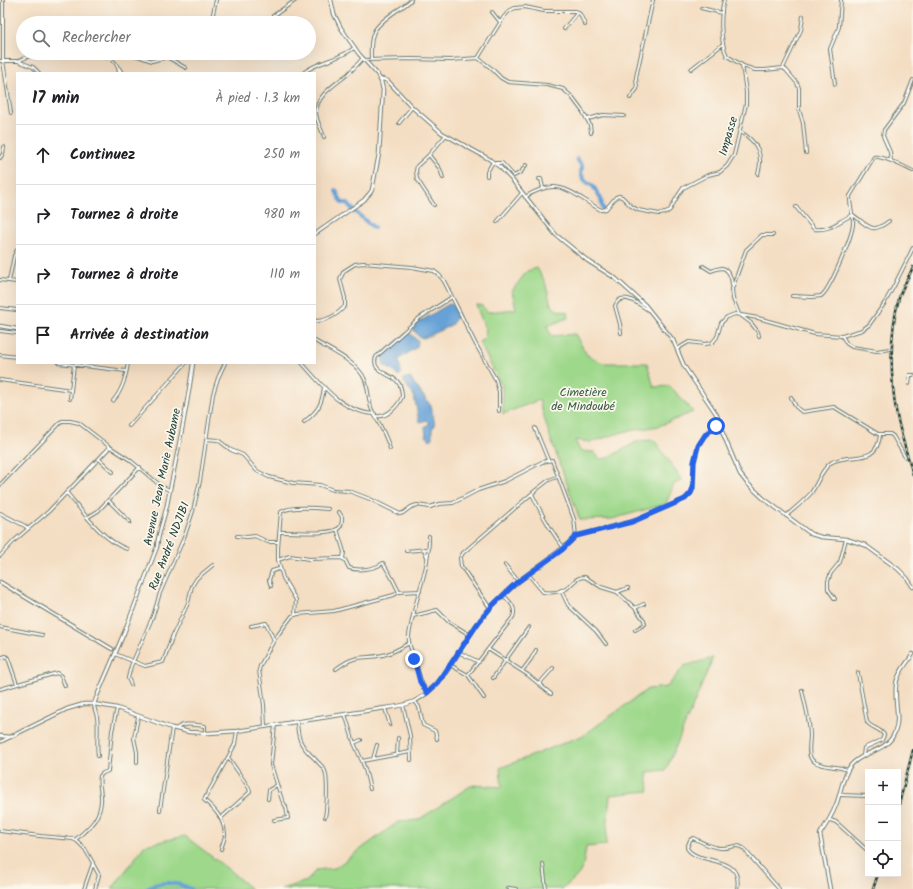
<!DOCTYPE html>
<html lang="fr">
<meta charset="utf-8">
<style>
body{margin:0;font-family:Kalam,sans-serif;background:#f2f2f2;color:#202124}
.controls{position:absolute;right:12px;bottom:12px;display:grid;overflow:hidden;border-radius:0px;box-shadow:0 4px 16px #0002}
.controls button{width:36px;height:36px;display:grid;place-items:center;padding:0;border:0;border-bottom:1px solid #e0e0e0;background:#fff;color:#202124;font:20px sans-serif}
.stop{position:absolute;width:12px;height:12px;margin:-9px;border:3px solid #2563eb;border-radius:50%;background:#fff}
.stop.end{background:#2563eb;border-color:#fff;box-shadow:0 1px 4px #0008}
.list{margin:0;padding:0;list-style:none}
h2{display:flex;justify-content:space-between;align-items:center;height:52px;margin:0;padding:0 16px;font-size:17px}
h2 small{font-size:13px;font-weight:400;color:#757577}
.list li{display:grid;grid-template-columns:26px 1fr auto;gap:12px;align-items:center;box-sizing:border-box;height:60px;padding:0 16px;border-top:1px solid #e0e0e0}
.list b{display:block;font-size:15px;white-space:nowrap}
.list em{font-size:13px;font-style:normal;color:#757577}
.icon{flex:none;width:22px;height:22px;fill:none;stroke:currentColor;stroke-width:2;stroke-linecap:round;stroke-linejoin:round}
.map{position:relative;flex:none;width:913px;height:889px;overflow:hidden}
.search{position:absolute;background:#fff;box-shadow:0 4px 16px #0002;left:16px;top:16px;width:300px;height:44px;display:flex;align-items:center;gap:10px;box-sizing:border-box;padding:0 14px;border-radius:22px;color:#757577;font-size:15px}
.panel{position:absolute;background:#fff;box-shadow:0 4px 16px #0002;left:16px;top:72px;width:300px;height:292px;border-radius:0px}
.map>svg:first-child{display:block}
.green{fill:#9ed88b;stroke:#5e8a60}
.water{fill:#66a2d7;stroke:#427086}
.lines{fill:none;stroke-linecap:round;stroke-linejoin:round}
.river{stroke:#66a2d7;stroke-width:4}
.minor-casing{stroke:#6a7566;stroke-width:4}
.tertiary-casing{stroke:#6a7566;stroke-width:4.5}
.minor{stroke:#fff;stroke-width:2}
.tertiary{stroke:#fff;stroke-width:2.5}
.rail-casing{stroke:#1f3d34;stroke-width:2.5}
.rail{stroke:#fbf7ec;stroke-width:1;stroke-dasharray:3;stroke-linecap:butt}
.route{stroke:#2563eb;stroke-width:5}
.labels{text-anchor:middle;stroke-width:3.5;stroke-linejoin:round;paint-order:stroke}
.street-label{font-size:12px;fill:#1f3d34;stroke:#fbf7ec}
.park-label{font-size:12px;fill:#385c45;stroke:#fbf7ec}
</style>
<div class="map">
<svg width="913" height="889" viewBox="0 0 913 889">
<rect width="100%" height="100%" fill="#fbf7ec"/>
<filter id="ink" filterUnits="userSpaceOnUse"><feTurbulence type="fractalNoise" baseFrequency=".025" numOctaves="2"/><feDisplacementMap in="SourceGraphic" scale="8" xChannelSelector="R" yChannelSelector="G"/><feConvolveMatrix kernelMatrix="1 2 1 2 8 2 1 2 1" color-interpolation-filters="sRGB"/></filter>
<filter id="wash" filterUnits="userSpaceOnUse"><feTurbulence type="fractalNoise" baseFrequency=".012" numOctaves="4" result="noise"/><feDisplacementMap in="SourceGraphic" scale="16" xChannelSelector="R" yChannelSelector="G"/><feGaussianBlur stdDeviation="0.9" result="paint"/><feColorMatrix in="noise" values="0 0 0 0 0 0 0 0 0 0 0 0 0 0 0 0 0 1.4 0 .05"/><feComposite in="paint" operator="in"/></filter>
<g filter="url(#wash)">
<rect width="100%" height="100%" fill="#f4dec3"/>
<path class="green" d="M537,268L545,282L551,305L557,310L567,312L568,318L547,326L551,336L575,334L587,355L603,363H647L654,387L670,386L693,412L659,426L623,432L591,442L575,440L580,451L594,452L600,459L608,458L638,441L654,440L672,465L682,481L674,484L666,504L612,519L580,520L550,437L539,400L503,414L502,386L479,342L484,339L486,331L476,305H481L488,312L516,309L512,291L527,271Z
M713,658L666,770L647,772L649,791L610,795L606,845L586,847C583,871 582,874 562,889H281L307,881L316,870L335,868L398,822L418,820L472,785L502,787L500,768L584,735L648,689L667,687L684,666Z
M185,836L229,870L251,889H112L145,845Z"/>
<path class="water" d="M449,304L453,305L458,315L451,325L429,336L423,338L419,337L413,329L417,323Z
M410,333L418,341L417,347L399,359C399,364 401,369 401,374L398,376L392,370L384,366L382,358L383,354L403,336Z
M407,378H410L431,406L435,425L432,429V439L430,440L426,436L425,427L429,423L426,420L421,422L419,421L414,396L404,382V379Z"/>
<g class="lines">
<path class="river" d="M577,159L582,166L581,173L583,178L587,182L593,186L601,199L602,206L604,210
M336,191L342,203H347C355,213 365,220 374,228
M147,889C161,880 176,882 191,889"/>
</g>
</g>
<g filter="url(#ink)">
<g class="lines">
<defs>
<path id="minor" d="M3,0V61L11,113
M701,8L722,13
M492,12L500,22
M273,16L296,0
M211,23L216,0
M564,29L578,12
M97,53C108,58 118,59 119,73
M105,53L138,56L152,61L167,57L186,68
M478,58L503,18L509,11L515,8L525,7L544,11H576L580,14L585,25
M364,60L411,59L451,60L478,58L491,68L501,78L508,82L547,85L563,89L571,96L583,112L590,125L591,133
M371,60C370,32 372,28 396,11C401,8 406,5 411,0
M0,61H18L37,53
M18,61L33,67L39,73
M743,66L755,70H765L783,68L786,70L797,83L799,88V110L803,123L806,153
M119,68L122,73
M783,68L801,30L803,16
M691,69L723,44
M303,73C318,61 339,60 354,48
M835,84L830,49L839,27L841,0
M630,98L637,89L636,77L638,68L653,0
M588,119L603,115L624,116
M399,123L412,107
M739,131C757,141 764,154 758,174
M324,137C322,130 316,120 316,113C316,95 336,84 348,74C353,69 358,64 363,58
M429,155L440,169L443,178
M0,158L3,154L4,147
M891,161L890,152L883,136L884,130L904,103L913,80
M496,163H502L514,176L521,172L526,165
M487,176V172L493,162
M539,179H541L543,188
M525,197C561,175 571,194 601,210L606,209L616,197L619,196L622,197L631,206L638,210L659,214L666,213L670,210L677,197L683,188L708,175L720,172L727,166L734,155L746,104V92L742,65L727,56C720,42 720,15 724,0
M434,205L417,179L416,171L417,166L428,156L446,135
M796,207L814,229C832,231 837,221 853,215C869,226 871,235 889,221
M497,222L522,193
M703,266L711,271C714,270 719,268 722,268C729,269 732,279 732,285
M0,280L17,282
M9,281L14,256L17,250
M792,296L812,297L821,296C830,290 852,237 853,224C854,214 849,206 850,196L874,157C882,155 904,167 913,171
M0,308L17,310
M315,321C327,321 337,315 345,306V298L340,279L344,271L355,264L363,263L412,267L434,271L439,275L444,281L475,343L496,380L499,392V411
M0,331L17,333
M621,333L620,324L615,306C621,290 639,304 648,310
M759,336L758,332L751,323L739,314L733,299L732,289L746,250L762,235H773
M842,336L847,344L852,347L877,351L890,349
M315,341C330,350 359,363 365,380C369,390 368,401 372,410C379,423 386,435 390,449
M677,349L689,342L705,344L712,343L717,337L721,323L727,317L735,314L758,318L815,334L842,336L862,330L869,325L884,304L894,286L913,248
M0,355L17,357
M59,363L126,371
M302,363C322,385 342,413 375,414
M0,380L71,390
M909,384L910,375H913
M791,397L796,407L802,412L834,407L878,434H890L893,436L905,457
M70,399L74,365
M113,401C122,391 126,377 128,363
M376,416C387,418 398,406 402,397C402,392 401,385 397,381C389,373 371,372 376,357L418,319L452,297
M304,422C318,411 322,405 324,387
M129,426L186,363
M535,428L548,460
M206,439L218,440L231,450L243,455L257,471L269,477L293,483L320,485L333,490L349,491L370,499L400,514L403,513L411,507L417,505L430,507L439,504L453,503L478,490L505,481L542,462L552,460L574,519L576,536L637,520L685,499L691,493L693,488L694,462L699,444L705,435L719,424
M99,459L113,472
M0,485L62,421H70L79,423L110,447L130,460L161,486L169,490
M67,493C82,511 104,542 127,549
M532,494C541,513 550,531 564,548
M109,501L130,522
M0,513L25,526L28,529
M786,516C794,509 804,501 811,493C818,483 822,468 832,462C851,452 877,466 880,435
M88,517L98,511L140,467
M337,529L344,552L343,558
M280,532C291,531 333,536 340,527C342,524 342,520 342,517L339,512
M237,536L247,537L255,536L268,542H278
M424,549L427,557
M406,551L429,549
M0,556L15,540L49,511L110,447
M278,560L290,556L309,559L341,558L345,560L349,568C359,571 375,569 383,563L392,578L399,592
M505,565L518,581
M528,574L543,592C550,593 559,592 566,589C573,584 575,577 585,577L601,587L617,592L635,608L644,620L645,624L635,630
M271,586L269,580L272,571L279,569
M561,590L568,605L596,631L606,644
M617,592L628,588
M835,599L828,589V581L831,573L840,562L846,539
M490,608L461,566L460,558L463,553L536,490L549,480L557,477
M635,608L644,604
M295,615L296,600L283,578L278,560V548L281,512C289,506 317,508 328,509
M413,616L437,610L449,622L470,635
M251,626L266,623L274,640
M0,627L42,635
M488,649L528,675L551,694
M458,652L479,662
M115,654L145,666L163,662L173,635L188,603L192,586L197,578L213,565
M0,658L6,656L8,658L17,684
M450,665L468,675L484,698
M336,669C357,653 361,660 383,655C393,653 401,648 409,643
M522,671L531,659L536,650
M858,673L867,722C871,728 880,728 884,735L882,740L864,748L863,756
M468,675L513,617C517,607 509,601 503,595
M493,678L529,627
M539,684L553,668
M131,685L128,678L131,666L153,616L160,593L185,535L193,511L200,481L213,394L218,378L225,363
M0,689L57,673L61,676L65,686
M802,690C805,705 810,720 810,736C810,742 807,755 812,760C821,768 836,765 847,770
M427,693C421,684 420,677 417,667C415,658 410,650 409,641C408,634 411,627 412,620C418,591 430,565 429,536
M415,701L419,707L423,725L435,731L437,739
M94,704C94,709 96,712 97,717C99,730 96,743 98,756
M403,705L410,736L411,760
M385,708L390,725
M345,714L354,743L362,761L410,752
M297,722C298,741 301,746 315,759C318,763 323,766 325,771C328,779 327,808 325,817
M265,727L264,705L259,670L260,666L274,640L292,616L298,614L334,611L394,595L399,592L420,591
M176,729C184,722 194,725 205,726V733
M354,743L361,740
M397,755L398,738
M373,759L377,745
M362,761L365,769L370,789
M137,762V752L134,738L138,717
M840,795L868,796
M268,799L269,790L277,785
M160,810L172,728
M221,818L250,792L249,788L228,757
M274,820L288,818L286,807L282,800L271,765L275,725
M830,820L836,822L868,851
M0,831L40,836L73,839L77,841L85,849L93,863L84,889
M75,840C88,828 100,820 101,801C102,793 98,785 100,776L103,773L108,771L112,731L117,708
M221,849C222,845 225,839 225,834C224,819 215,809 204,800L232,750L235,744L237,731
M93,864L99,875L95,889
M543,864L546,889
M508,888L516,889
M737,889C744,853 697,866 687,848L690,840L693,838C702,842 711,848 721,848C730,849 735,843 743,848L779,889"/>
<path id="tertiary" d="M380,80L383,79L388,81L412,107L442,133L489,159L501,168L513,181L556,235L588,261L615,278L645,305L673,340L684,366L717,415L721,429L740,474L747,483L763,498L811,534L821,537L846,539L865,545L898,569L907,578L913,587
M315,234L364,200L370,193L372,190L379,154L383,90L381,81L377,74L359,54L341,28L334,14L331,0
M0,326L17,329
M0,582L112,649
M94,704L97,696L124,633L157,547C158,533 164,519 167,505C176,458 187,411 193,363
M0,736L11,737
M0,742L67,709L84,704H94L117,708L172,728L189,732L209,733L237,731L385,708C395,707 406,705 415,701C441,688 454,658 469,636C478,622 488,609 500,598C523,574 553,559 576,536
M830,889L820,834C826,825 832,816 836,805C841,793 842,776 851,765C863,751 886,752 894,734C902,718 892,697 897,680C900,670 908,662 913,654"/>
</defs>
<use href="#minor" class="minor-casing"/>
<use href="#tertiary" class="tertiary-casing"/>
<use href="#minor" class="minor"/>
<use href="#tertiary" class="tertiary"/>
<defs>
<path id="rail" d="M913,267C909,277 902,287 899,298C889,334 890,379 897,416C901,436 908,456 913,475
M898,808L913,750
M873,889L878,874"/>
</defs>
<use href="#rail" class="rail-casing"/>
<use href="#rail" class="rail"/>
</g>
</g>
<g class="lines" filter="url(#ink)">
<path class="route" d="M414,659L420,682L427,693L438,683L478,623L492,606L516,583L562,550L576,536L632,522L685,499L691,493L693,488L694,462L698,446L705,435L716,426"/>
</g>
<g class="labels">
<g class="street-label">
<text transform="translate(728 136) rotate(-74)" y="4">Impasse</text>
<text transform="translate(162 477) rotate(-78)" y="4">Avenue Jean Marie Aubame</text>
<text transform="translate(169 546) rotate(-69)" y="4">Rue André NDJIBI</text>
</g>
<g class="park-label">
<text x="583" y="396">Cimetière<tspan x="583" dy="14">de Mindoubé</tspan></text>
</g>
</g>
</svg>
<div class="controls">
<button>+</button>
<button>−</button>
<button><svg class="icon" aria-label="locate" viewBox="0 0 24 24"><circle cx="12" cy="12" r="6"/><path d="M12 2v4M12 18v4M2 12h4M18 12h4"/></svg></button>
</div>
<div class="stop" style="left:716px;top:426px"></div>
<div class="stop end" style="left:414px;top:659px"></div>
<div class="search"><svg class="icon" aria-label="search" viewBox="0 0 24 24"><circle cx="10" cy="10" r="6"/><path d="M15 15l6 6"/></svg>Rechercher</div>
<section class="panel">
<h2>17 min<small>À pied · 1.3 km</small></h2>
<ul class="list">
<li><svg class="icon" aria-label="ahead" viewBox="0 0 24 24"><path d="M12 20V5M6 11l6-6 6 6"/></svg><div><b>Continuez</b></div><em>250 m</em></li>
<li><svg class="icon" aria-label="right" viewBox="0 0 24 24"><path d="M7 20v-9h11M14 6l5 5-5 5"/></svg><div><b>Tournez à droite</b></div><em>980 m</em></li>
<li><svg class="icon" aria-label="right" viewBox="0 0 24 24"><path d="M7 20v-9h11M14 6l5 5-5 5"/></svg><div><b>Tournez à droite</b></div><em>110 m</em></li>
<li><svg class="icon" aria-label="arrive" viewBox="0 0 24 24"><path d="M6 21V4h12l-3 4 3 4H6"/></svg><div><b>Arrivée à destination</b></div></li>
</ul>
</section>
</div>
